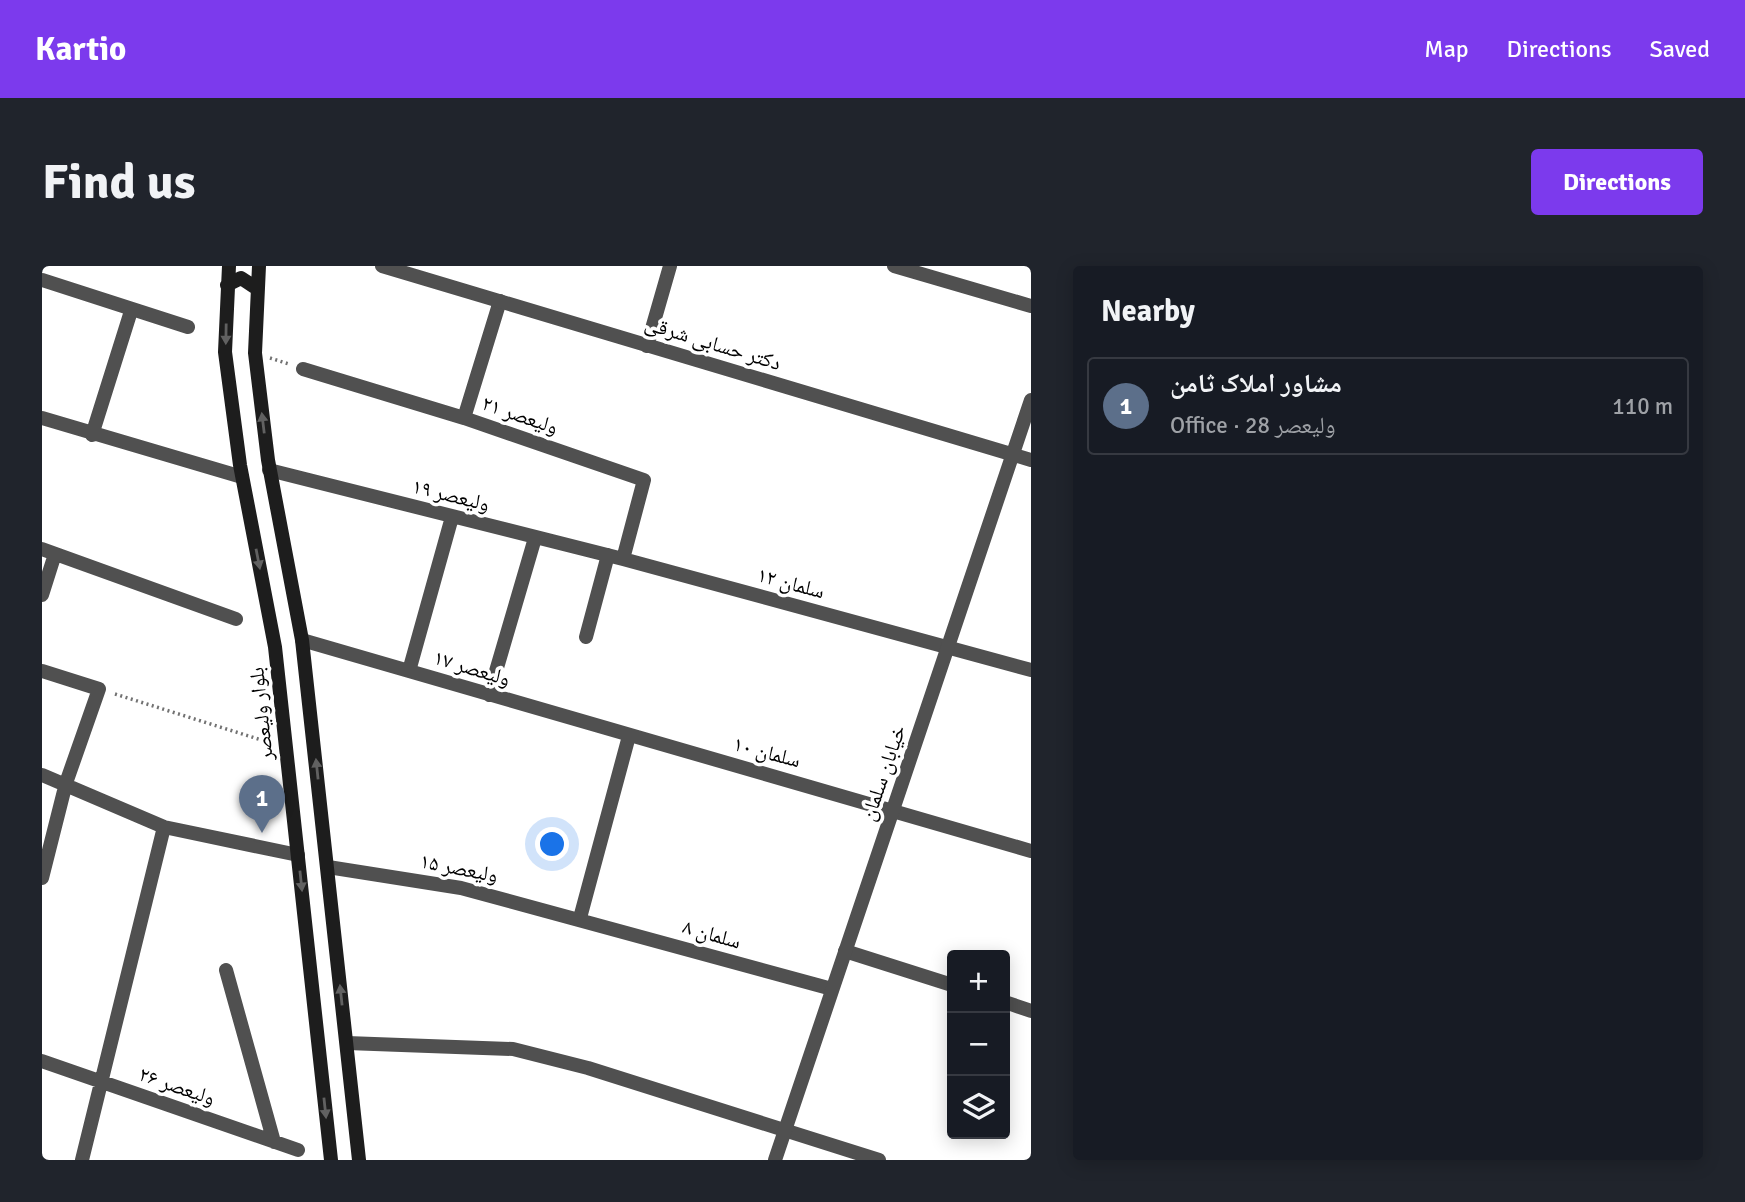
<!DOCTYPE html>
<meta charset="utf-8">
<style>
body{margin:0;font-family:Signika,"Noto Naskh Arabic",sans-serif;background:#20242c;color:#f1f3f6}
.controls{position:absolute;right:21px;bottom:21px;display:grid;overflow:hidden;border-radius:7px;box-shadow:0 4px 18px #0003}
.controls button{width:63px;height:63px;display:grid;place-items:center;padding:0;border:0;border-bottom:2px solid #363941;background:#171b24;color:#f1f3f6;font:35px sans-serif}
.you{position:absolute;left:511px;top:579px;width:24px;height:24px;margin:-18px;border:5px solid #fff;border-radius:50%;background:#1a73e8;box-shadow:0 0 0 10px #1a73e833}
.badge{display:grid;place-items:center;width:46px;height:46px;border-radius:50%;background:#7c3aed;color:#fff;font-size:23px;font-weight:700}
.pin{position:absolute;translate:-50% -58px;filter:drop-shadow(0 2px 4px #0008)}
.pin::after{content:'';position:absolute;top:37px;width:24px;height:21px;background:inherit;clip-path:polygon(0 0,100% 0,50% 100%)}
.list{margin:0;padding:0;list-style:none}
h2{display:flex;justify-content:space-between;align-items:center;height:91px;margin:0;padding:0 28px;font-size:30px}
h2 small{font-size:23px;font-weight:400;color:#9ea1a6}
.list li{display:grid;grid-template-columns:46px 1fr auto;gap:21px;align-items:center;box-sizing:border-box;height:98px;margin:0 14px 14px;padding:0 14px;border:2px solid #363941;border-radius:7px}
.list b{display:block;font-size:26px;white-space:nowrap}
.list p{margin:0;font-size:23px;white-space:nowrap;color:#9ea1a6}
.list em{font-size:23px;font-style:normal;color:#9ea1a6}
.icon{flex:none;width:38px;height:38px;fill:none;stroke:currentColor;stroke-width:2;stroke-linecap:round;stroke-linejoin:round}
.map{position:relative;flex:none;width:989px;height:894px;overflow:hidden;border-radius:7px}
header{display:flex;align-items:center;gap:42px;box-sizing:border-box;height:98px;padding:0 35px;background:#7c3aed;color:#fff}
header strong{font-size:33px}
nav{display:flex;gap:38px;margin-inline-start:auto;font-size:24px}
.intro{display:flex;align-items:center;justify-content:space-between;box-sizing:border-box;height:168px;padding:0 42px}
h1{margin:0;font-size:49px}
.button{padding:18px 32px;border-radius:7px;background:#7c3aed;color:#fff;font-size:24px;font-weight:700}
main{display:flex;gap:42px;padding:0 42px}
aside{flex:1;background:#171b24;border-radius:7px;box-shadow:0 4px 18px #0003}
.map>svg:first-child{display:block}
.lines{fill:none;stroke-linecap:round;stroke-linejoin:round}
.path{stroke:#727272;stroke-width:3.5;stroke-dasharray:2 3.5;stroke-linecap:butt}
.minor{stroke:#505050;stroke-width:14}
.tertiary{stroke:#505050;stroke-width:14}
.secondary{stroke:#1d1d1d;stroke-width:14}
.oneway{fill:#616161}
.labels{text-anchor:middle;stroke-width:7;stroke-linejoin:round;paint-order:stroke}
.street-label{font-size:21px;fill:#000;stroke:#fff}
</style>
<header>
<strong>Kartio</strong>
<nav><a>Map</a><a>Directions</a><a>Saved</a></nav>
</header>
<div class="intro"><h1>Find us</h1><a class="button">Directions</a></div>
<main>
<div class="map">
<svg width="989" height="894" viewBox="0 0 989 894">
<rect width="100%" height="100%" fill="#fff"/>
<g class="lines">
<path class="path" d="M228,92L247,98
M73,428L229,477"/>
<path class="minor" d="M852,0L989,40
M0,14L146,61
M605,80L628,0
M261,103L422,152L602,214L581,293
M0,152L200,211
M422,152L458,35
M50,169L89,45
M227,204L581,293L989,404
M0,283L194,353
M0,329L13,288
M544,371L566,289
M260,374L989,585
M0,405L57,423L24,517L0,612
M367,405L410,251
M447,429L493,272
M0,509L122,561L256,589
M286,601L419,622L790,723
M538,652L587,470
M803,685L910,719
M184,704L232,876
M963,736L989,745
M305,777L471,783L546,802L837,894
M0,795L256,884
M40,894L122,561"/>
<path class="tertiary" d="M340,0L989,194
M733,894L989,134"/>
<path class="secondary" d="M187,0L183,86L198,199L233,381L289,894
M217,0L213,87L226,194L260,374L317,894
M185,19L199,12L214,22"/>
</g>
<defs><path id="oneway-solid" d="M-6-.8H1V-3.2L6.5 0L1 3.2V.8H-6Z" transform="scale(1.75)"/></defs>
<g class="oneway">
<use href="#oneway-solid" transform="translate(184 68) rotate(91)"/>
<use href="#oneway-solid" transform="translate(221 157) rotate(-97)"/>
<use href="#oneway-solid" transform="translate(216 293) rotate(79)"/>
<use href="#oneway-solid" transform="translate(275 503) rotate(-96)"/>
<use href="#oneway-solid" transform="translate(259 615) rotate(84)"/>
<use href="#oneway-solid" transform="translate(299 729) rotate(-96)"/>
<use href="#oneway-solid" transform="translate(283 842) rotate(84)"/>
</g>
<g class="labels">
<g class="street-label">
<text transform="translate(671 77) rotate(17)" y="7">دکتر حسابی شرقی</text>
<text transform="translate(478 149) rotate(19)" y="7">ولیعصر ۲۱</text>
<text transform="translate(409 229) rotate(14)" y="7">ولیعصر ۱۹</text>
<text transform="translate(749 317) rotate(15)" y="7">سلمان ۱۲</text>
<text transform="translate(430 402) rotate(17)" y="7">ولیعصر ۱۷</text>
<text transform="translate(219 448) rotate(-96)" y="7">بلوار ولیعصر</text>
<text transform="translate(725 486) rotate(15)" y="7">سلمان ۱۰</text>
<text transform="translate(841 507) rotate(-71)" y="7">خیابان سلمان</text>
<text transform="translate(417 602) rotate(11)" y="7">ولیعصر ۱۵</text>
<text transform="translate(670 668) rotate(16)" y="7">سلمان ۸</text>
<text transform="translate(135 820) rotate(19)" y="7">ولیعصر ۲۶</text>
</g>
</g>
</svg>
<div class="controls">
<button>+</button>
<button>−</button>
<button><svg class="icon" aria-label="layers" viewBox="0 0 24 24"><path d="M12 4l9 5-9 5-9-5zM3 14l9 5 9-5"/></svg></button>
</div>
<div class="you"></div>
<div class="pin badge" style="left:220px;top:567px;background:#5c6f8a">1</div>
</div>
<aside>
<h2>Nearby<small></small></h2>
<ul class="list">
<li><span class="badge" style="background:#5c6f8a">1</span><div><b>مشاور املاک ثامن</b><p>Office · ولیعصر 28</p></div><em>110 m</em></li>
</ul>
</aside>
</main>
